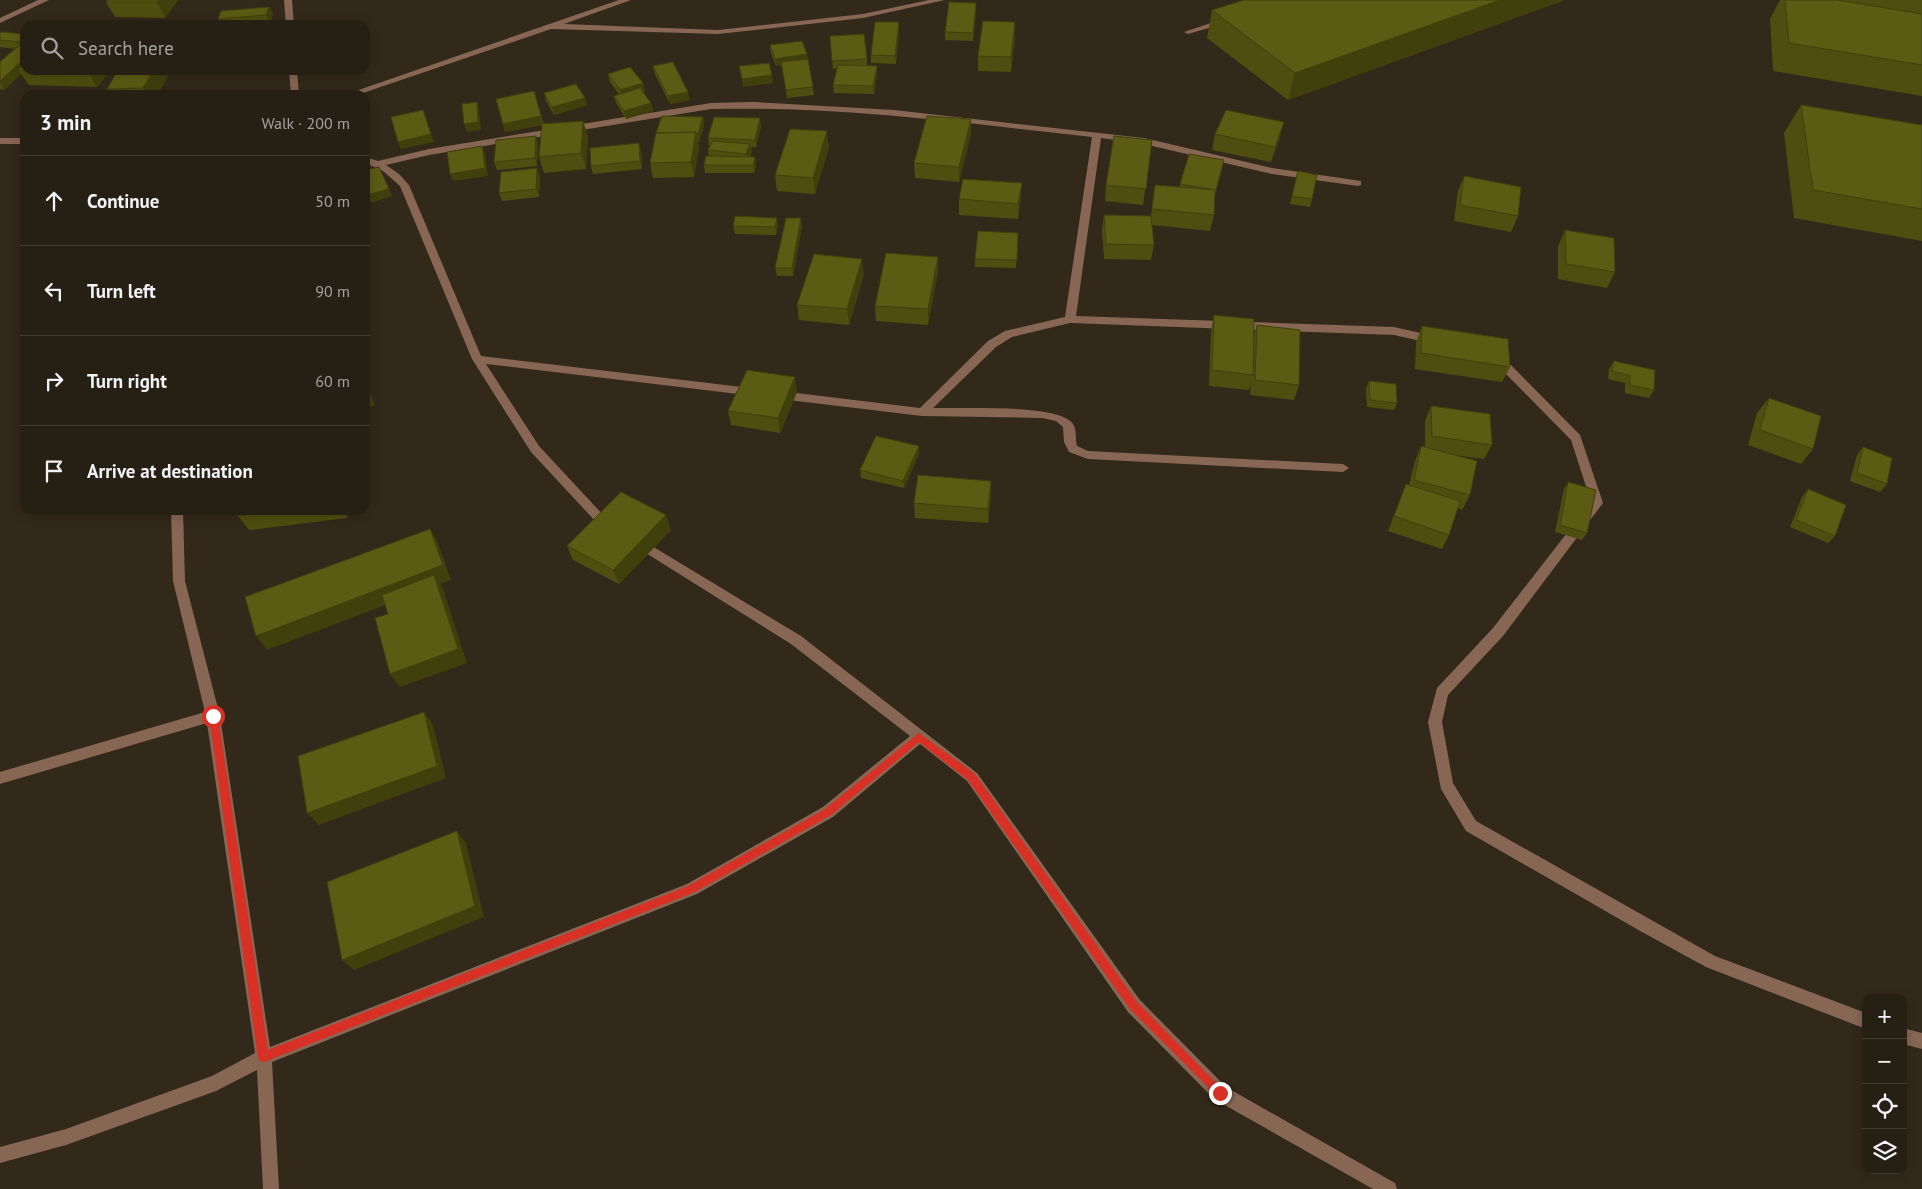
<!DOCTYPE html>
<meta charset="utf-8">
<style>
body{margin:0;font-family:"PT Sans",sans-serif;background:#2e271d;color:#f1f3f6}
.controls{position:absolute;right:15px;bottom:15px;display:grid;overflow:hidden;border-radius:10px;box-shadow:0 2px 12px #0003}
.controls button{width:45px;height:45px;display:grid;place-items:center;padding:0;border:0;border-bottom:1px solid #423d34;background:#261f14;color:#f1f3f6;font:25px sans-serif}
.stop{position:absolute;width:15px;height:15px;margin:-11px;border:4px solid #d93025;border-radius:50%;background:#fff}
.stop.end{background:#d93025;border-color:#fff;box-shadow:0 1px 5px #0008}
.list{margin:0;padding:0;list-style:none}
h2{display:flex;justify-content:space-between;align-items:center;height:65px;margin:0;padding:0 20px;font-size:21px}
h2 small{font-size:16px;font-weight:400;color:#a4a2a0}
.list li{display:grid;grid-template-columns:32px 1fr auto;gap:15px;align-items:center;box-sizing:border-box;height:90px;padding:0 20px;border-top:1px solid #423d34}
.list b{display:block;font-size:19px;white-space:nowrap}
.list em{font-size:16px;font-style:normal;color:#a4a2a0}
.icon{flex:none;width:28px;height:28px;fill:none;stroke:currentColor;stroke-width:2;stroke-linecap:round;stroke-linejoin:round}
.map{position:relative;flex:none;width:1922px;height:1189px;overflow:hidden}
.search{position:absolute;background:#261f14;box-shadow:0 2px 12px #0003;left:20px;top:20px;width:350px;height:55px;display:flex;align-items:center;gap:12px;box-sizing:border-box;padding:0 18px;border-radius:15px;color:#a4a2a0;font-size:19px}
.panel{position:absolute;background:#261f14;box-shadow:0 2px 12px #0003;left:20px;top:90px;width:350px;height:425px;border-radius:15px}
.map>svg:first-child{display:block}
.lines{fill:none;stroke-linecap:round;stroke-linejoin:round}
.minor{fill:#876654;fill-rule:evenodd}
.wall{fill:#4f4e10}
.shaded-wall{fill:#40400d}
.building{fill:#5c5b13;stroke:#40400d}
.route{fill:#d93025}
</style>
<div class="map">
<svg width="1922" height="1189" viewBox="0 0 1922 1189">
<rect width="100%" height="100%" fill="#32291a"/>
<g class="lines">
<path class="minor" d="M38,0H49L0,23V18Z
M284,0H292L294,25H286Z
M619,0H631L564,24L718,30L863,14L929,0H945L863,18L718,34L551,29L357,95H344Z
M1226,18L1230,20L1229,22L1188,34L1184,32Z
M289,70H297L299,95H291Z
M753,102L894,110L1144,138L1272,168L1361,181V185L1358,186L1272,174L1144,144L1101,138L1076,316L1394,327L1434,336L1439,340L1434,344L1394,335L1070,323L1012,337L996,347L933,408C959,409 1060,403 1073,424C1077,430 1075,439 1077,446L1088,451L1343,464L1349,468L1343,472L1088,459L1069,452L1064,442L1063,427L1056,421L1042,418L922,416L780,399L774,395L780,391L920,408L988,341L1005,331L1065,317L1092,137C966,123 838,106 711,109L429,155L386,165L399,174L409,185L481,356L759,389L760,392L759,395L755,396L486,364L539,446L605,517L617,526L615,529C608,532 603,527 597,523L531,452L472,359L400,186L383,171L365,163V157L378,161L429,149L711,103Z
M0,138H25V144H0Z
M1495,358L1511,365L1580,435L1603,503L1503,636L1448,695L1442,722L1453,783L1476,821L1715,956L1866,1013V1029L1706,967L1642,932L1466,831L1441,789L1428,722L1437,688L1493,628L1591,502L1571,440L1503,371L1490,362Z
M171,510H183L185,581L220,716L270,1047L687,884L823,807L910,736L791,644L633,545L631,542L633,539L637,537L801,636L977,773L1140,1000L1226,1087L1395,1183L1397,1189H1373L1214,1099L1128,1012L967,781L920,744L833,817L697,894L272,1062L279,1189H263L257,1070L216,1091L66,1145L0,1163V1147L66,1129L212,1076L255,1053L207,723L0,784V772L205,712L173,581Z
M1903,1028L1922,1033V1049L1903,1044Z"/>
</g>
<path class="wall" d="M108,0H178L165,18L115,17L106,2Z
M1565,0L1288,100L1207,38L1212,10Z
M1780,0H1922V96L1773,71L1770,19Z
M269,7L273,14L270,23L245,25H221L218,19Z
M976,11L973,41L945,40V32Z
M899,30L896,64L871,63V55Z
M0,32L25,34V70H111L97,87L29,85L21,74L4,90L0,89V62L16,49L0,47Z
M830,36L867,59V66H877V74L874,94L834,93L833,85L837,68L833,69Z
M1015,37L1011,72L978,71V56Z
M770,45L807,54L814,95L787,98L782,65L776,66L771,53Z
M653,66L690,100L670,104L655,74Z
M118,70H171L157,95H110L107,89Z
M608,74L645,91L642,92L651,103L653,111L626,119L616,103L614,96L619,94L610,82Z
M534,91L544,124L588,136L586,169L544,173L539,157L542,125L505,132L503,124Z
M544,93L585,98L587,105L554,115L546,101Z
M1801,105L1922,125V241L1794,218L1784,133Z
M703,117L704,125L699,142H698L699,147L694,177L653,178L650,163Z
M971,119V134L959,182L915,178L914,163Z
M761,126L756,147H751L752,152L750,157H755L756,164L754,173H705L704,165L709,156L708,150L710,146H709L708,138Z
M1215,134L1280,138L1271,162L1212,150Z
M1152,140L1143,205L1105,201L1106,185Z
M538,144L537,166L497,170L494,162Z
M829,147L815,194L777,191L775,175Z
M641,151L642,169L593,174L591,166Z
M1222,168L1215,196L1214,215L1210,231L1152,225L1154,245L1151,260L1104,259L1102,230L1104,215L1151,216L1155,185L1180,187V184Z
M1298,171L1312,199L1310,207L1290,204Z
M540,176L539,197L502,201L499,193Z
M1464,176L1518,216L1511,232L1454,221L1458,191Z
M1021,198L1018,219L959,215V199Z
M778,225L776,235L735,234L733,226Z
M802,226L793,276H777L775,268Z
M1565,230L1615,272L1607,288L1558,279V246Z
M1018,233L1016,268L975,267V259Z
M938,272L928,325L876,321L875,306Z
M864,274L849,325L799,320L797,305Z
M1214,315L1253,338L1257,325L1299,385L1294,400L1250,395L1251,382L1249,390L1209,386L1211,330Z
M1422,326L1510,367L1502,382L1415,369L1416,342Z
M1614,361L1654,390L1649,398L1625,393V383L1608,379L1609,369Z
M1369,381L1397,403L1394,410L1367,407L1366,389Z
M797,392L780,433L731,425L728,411Z
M1769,398L1813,449L1801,464L1748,445L1757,413Z
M1431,406L1492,445L1484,459L1453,455L1470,495L1462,510L1458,508L1449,535L1442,549L1388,531L1400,499L1406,484L1409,485L1415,461L1421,446L1425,447V421Z
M919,446V454L904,488L861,478L860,470Z
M1863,447L1887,484L1880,492L1850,481L1857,455Z
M1568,482L1587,533L1582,540L1555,532L1564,489Z
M1808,489L1835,536L1828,543L1790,527L1802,497Z
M991,495L988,523L915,518L914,503Z
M239,510H348L347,518L249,530L238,516Z
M671,530L619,584L573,560L567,546Z"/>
<path class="shaded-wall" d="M159,0H178L165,18L157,2Z
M1500,0H1565L1288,100L1295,73Z
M976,3V11L973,41V33Z
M269,7L273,14L270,23L266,15Z
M899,22V30L896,64L895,56Z
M1015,22V37L1011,72V57Z
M807,54L808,62L776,66L775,59Z
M25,58V70H18L21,74L4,90L0,83V81Z
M877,66V74L874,94L873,86Z
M89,70H111L97,87L88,72Z
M154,70H171L157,95H147L143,88Z
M772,75L773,83L743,87L742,79Z
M643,83L645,91L622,98L620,90Z
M688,92L690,100L670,104L668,96Z
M585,98L587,105L554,115L552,107Z
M477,102L479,109L481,130L467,132L464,124Z
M651,103L653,111L626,119L624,111Z
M423,110L434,142L401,149L398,142Z
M541,116L544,124L505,132L503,124Z
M703,117L704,125L699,142L698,134Z
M760,118L761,126L756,147L755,140Z
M971,119V134L959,182V167Z
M583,121L588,136L586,169L581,153Z
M1284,122L1280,138L1271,162L1275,147Z
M827,131L829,147L815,194L813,178Z
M696,132L699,147L694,177L691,162Z
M536,136L538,144L537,166L535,158Z
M639,143L641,151L642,169L640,161Z
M750,144L752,152L748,162L746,154Z
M482,146L485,154L488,176L453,181L450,174Z
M755,157L756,164L754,173L753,165Z
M537,168L540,176L539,197L536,189Z
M1022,183L1021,198L1018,219V204Z
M389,189L392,196L371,203L367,195Z
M777,218L778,225L776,235L775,227Z
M801,218L802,226L793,276L792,268Z
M938,257V272L928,325V309Z
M862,259L864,274L849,325L847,309Z
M795,377L797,392L780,433L778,418Z
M365,382L375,405L365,409Z
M919,446V454L904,488L903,481Z
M991,481V495L988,523V509Z
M342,510H348L347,518Z
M666,515L671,530L619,584L613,570Z
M430,529L438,543L451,580L440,584L443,589L467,663L400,687L390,674L438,585L267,650L256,636Z
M424,712L433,725L446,778L319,825L307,813Z
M457,831L466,843L484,917L354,970L342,960Z"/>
<path class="building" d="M108,0H159L157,2H106Z
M1244,0H1500L1295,73L1212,10Z
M1785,0H1837L1922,14V65L1789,43Z
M949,2L976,3L973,33L945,32Z
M269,7L266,15L218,19L221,11Z
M983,21L1015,22L1011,57L978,56Z
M875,22H899L895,56L871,55Z
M0,32L25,34V38L22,42L0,40Z
M864,34L867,59L832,61L830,36Z
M25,40V58L0,81V62Z
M802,41L807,54L775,59L770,45Z
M808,59L813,87L786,90L781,62Z
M673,62L688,92L668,96L653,66Z
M25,63V70H89L88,72L18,70Z
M769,63L772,75L742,79L739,66Z
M838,65L877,66L873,86L833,85Z
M630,67L643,83L620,90L608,74Z
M118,70H154L143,88L107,89Z
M576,84L585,98L552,107L544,93Z
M640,88L651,103L624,111L614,96Z
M534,91L541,116L503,124L496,99Z
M477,102L478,122L464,124L462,104Z
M1801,105L1922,125V209L1813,190Z
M423,110L431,134L398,142L391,117Z
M1226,110L1284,122L1275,147L1215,134Z
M662,116L703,117L698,134H696V132L656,133Z
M927,116L971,119L959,167L914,163Z
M714,117L760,118L755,140L708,138Z
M583,121L581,153L539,157L542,124Z
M790,129L827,131L813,178L775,175Z
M696,132L691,162L650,163L656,133Z
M536,136L535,158L494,162L496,140Z
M1114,136L1152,140L1146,189L1106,185Z
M713,141L750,144L746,154L708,150Z
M639,143L640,161L591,166L590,148Z
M482,146L485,168L450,174L447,152Z
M1189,154L1224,160L1216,190L1180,184Z
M706,156L755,157L753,165H704Z
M379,167L389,189L367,195L365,189V170Z
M537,168L536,189L499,193L501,172Z
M1298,171L1317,175L1312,199L1292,196Z
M1464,176L1521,187L1518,216L1460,205Z
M963,179L1022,183L1018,204L959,199Z
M1155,185L1215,190L1214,215L1152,209Z
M1104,215L1151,216L1154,245L1106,244Z
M735,216L777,218L775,227L733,226Z
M786,218H801L792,268H775Z
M1565,230L1614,238L1615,272L1566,264Z
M978,231L1018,233L1017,260L975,259Z
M886,253L938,257L928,309L875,306Z
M814,254L862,259L847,309L797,305Z
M1214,315L1254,319L1253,375L1212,370Z
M1257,325L1300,330L1299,385L1255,380Z
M1422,326L1508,339L1510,367L1421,353Z
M1614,361L1655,370L1654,390L1630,385V376L1612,371Z
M747,370L795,377L778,418L728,411Z
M1369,381L1396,384L1397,403L1370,400Z
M1769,398L1821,416L1813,449L1760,430Z
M1431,406L1490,414L1492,445L1432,436Z
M876,436L919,446L903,481L860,470Z
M1421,446L1477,461L1470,495L1414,480Z
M1863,447L1892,458L1887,484L1857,473Z
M918,475L991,481L988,509L914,503Z
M1568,482L1596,490L1587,533L1560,525Z
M1406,484L1460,501L1449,535L1394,516Z
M1808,489L1846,505L1835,536L1796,520Z
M621,492L666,515L613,570L567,546Z
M239,510H287L238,516Z
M430,529L443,565L256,636L245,597Z
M434,575L458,649L390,674L375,618L388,614L382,595Z
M424,712L437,766L307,813L298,756Z
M457,831L475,906L342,960L327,882Z"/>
<path class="route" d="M213,712L218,716L268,1050L688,886L825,809L919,733L975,774L1137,1002L1226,1093L1224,1096L1220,1098L1217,1096L1130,1009L968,780L919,742L831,815L695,892L264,1062L260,1061L258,1057L209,716Z"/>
</svg>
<div class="controls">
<button>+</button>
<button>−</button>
<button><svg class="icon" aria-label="locate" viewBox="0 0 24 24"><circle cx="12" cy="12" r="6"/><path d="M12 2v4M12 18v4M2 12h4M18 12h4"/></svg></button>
<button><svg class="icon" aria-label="layers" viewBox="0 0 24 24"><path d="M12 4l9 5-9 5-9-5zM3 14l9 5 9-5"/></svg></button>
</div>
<div class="stop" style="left:213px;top:716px"></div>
<div class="stop end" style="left:1220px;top:1093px"></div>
<div class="search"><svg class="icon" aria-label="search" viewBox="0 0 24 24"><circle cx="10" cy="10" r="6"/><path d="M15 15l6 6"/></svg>Search here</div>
<section class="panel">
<h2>3 min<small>Walk · 200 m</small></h2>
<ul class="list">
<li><svg class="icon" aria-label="ahead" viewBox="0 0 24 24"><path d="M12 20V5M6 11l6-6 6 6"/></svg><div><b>Continue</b></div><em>50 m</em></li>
<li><svg class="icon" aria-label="left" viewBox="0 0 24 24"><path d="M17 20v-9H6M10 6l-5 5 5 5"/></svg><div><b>Turn left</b></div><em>90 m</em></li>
<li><svg class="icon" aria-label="right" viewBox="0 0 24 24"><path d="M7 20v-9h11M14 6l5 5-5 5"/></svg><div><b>Turn right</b></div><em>60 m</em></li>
<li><svg class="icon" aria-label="arrive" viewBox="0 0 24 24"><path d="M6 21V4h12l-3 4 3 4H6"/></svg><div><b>Arrive at destination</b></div></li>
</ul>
</section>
</div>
